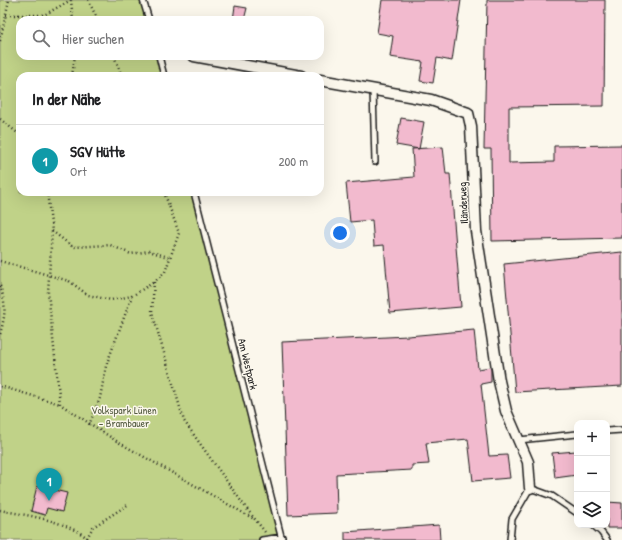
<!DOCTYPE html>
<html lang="de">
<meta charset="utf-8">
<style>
body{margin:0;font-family:"Patrick Hand",sans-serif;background:#f2f2f2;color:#202124}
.controls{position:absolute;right:12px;bottom:12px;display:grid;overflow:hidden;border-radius:8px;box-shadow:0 4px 16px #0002}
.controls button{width:36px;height:36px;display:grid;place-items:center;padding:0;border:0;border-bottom:1px solid #e0e0e0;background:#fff;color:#202124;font:20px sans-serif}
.you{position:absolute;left:340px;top:233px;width:14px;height:14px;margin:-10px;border:3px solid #fff;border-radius:50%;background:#1a73e8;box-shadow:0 0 0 6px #1a73e833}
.badge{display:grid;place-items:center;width:26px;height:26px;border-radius:50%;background:#0b8043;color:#fff;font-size:13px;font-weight:700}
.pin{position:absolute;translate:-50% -33px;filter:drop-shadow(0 1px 2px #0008)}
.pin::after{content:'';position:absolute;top:21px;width:14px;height:12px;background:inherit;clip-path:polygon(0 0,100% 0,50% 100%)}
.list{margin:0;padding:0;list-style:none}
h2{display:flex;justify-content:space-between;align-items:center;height:52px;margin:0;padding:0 16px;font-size:17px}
h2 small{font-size:13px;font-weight:400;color:#757577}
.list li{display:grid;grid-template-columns:26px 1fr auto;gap:12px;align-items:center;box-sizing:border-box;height:72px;padding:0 16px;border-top:1px solid #e0e0e0}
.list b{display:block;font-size:15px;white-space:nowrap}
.list p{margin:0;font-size:13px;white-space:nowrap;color:#757577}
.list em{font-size:13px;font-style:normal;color:#757577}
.icon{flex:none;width:22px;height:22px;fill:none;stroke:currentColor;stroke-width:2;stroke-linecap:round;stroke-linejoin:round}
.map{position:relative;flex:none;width:622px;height:540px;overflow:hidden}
.search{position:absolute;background:#fff;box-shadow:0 4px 16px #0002;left:16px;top:16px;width:308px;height:44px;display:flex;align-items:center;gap:10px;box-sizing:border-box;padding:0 14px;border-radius:12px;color:#757577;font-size:15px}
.panel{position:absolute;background:#fff;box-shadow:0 4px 16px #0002;left:16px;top:72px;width:308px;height:124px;border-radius:12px}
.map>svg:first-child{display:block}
.green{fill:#c0d288;stroke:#6e7752}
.building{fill:#f2bace;stroke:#1c1c1c}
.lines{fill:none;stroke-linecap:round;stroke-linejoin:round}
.service-casing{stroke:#1c1c1c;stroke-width:8}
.minor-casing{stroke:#1c1c1c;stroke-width:13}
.path{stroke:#1c1c1c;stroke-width:2.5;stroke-dasharray:1 3;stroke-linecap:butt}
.service{stroke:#fbf7ec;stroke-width:5}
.minor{stroke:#fbf7ec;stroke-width:10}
.labels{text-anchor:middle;stroke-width:3;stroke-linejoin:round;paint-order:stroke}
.street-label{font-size:11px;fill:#1c1c1c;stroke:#fbf7ec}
.park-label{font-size:11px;fill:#555c42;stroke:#fbf7ec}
</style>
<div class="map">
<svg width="622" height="540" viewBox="0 0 622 540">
<rect width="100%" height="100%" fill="#fbf7ec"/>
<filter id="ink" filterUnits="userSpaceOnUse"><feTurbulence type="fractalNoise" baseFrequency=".025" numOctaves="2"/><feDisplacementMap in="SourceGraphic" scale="8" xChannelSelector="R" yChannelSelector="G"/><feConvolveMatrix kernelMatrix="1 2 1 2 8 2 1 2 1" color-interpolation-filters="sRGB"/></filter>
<g filter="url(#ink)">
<path class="green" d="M0,0H146L151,20H20V56H160L165,76H20V192H195L282,540H0Z"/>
<path class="building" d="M382,0H461L452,61L437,58L433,83L420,81L423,62L390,57L393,36L377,33Z
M487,0H605L604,106L509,107V163L554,162V146L622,145V238L492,241L491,149H484Z
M235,6L247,8L244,20H233Z
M401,118L424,122L419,149L396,145Z
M443,147L446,174H450L461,307L390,313L384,245L374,246L372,220L350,222L346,183L414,177L412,149Z
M622,252V386L515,392L504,264Z
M474,330L478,369L490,367L491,369V382L481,384L489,456L507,455L510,478L473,481L468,439L426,443L429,464L412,465V470L336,474L337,513L288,515L282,342L408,336Z
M576,451L577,475L555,478L552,453Z
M37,486L67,493L62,512L47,508L45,515L31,511Z
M607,502L622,503V528H607Z
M439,525L440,540H345V532Z"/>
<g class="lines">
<defs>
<path id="service" d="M143,0L149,20
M159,56L164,76
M373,90L375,162
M194,192L282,540
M607,431L622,430
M519,440L577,434
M593,525L601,532L607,540
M262,540L282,537
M510,540L512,519L530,488L552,496L577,513"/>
<path id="minor" d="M194,56L301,76
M320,80L431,100L468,113L471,126L476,231L499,381L506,411L528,462L530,488"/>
</defs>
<use href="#service" class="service-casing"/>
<use href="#minor" class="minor-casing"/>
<path class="path" d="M71,0L73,20
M88,0L98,20
M6,15H44L71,0
M0,41L9,0
M114,56L122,76
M72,76L75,56
M0,119L20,135
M47,192L52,231L48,292L60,404L118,442L254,519
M164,192L179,233L165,272L154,282L152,312L184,421L243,504L265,532
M52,231L73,247L110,245L131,254L149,251L171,258
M0,261L69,281L88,295L111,300L132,296
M0,286C7,307 5,315 0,335
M0,386L60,404
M89,425L100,398L106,366L132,296L154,282
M0,510C29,516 66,520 90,540
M87,538L93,527L129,504"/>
<use href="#service" class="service"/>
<use href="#minor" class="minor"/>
</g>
</g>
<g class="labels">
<g class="street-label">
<text transform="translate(463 203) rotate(-93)" y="4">Iländerweg</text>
<text transform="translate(248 364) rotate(76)" y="4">Am Westpark</text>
</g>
<g class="park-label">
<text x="124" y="414">Volkspark Lünen<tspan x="124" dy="13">– Brambauer</tspan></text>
</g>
</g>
</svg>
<div class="controls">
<button>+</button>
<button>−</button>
<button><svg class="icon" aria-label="layers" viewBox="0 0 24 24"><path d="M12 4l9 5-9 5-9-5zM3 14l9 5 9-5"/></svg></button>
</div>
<div class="you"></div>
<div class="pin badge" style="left:49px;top:501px;background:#0f9aa8">1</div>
<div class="search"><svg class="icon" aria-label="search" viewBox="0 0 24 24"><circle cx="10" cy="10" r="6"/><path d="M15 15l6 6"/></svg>Hier suchen</div>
<section class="panel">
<h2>In der Nähe<small></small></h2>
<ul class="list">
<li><span class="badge" style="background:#0f9aa8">1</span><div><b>SGV Hütte</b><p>Ort</p></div><em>200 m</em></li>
</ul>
</section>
</div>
